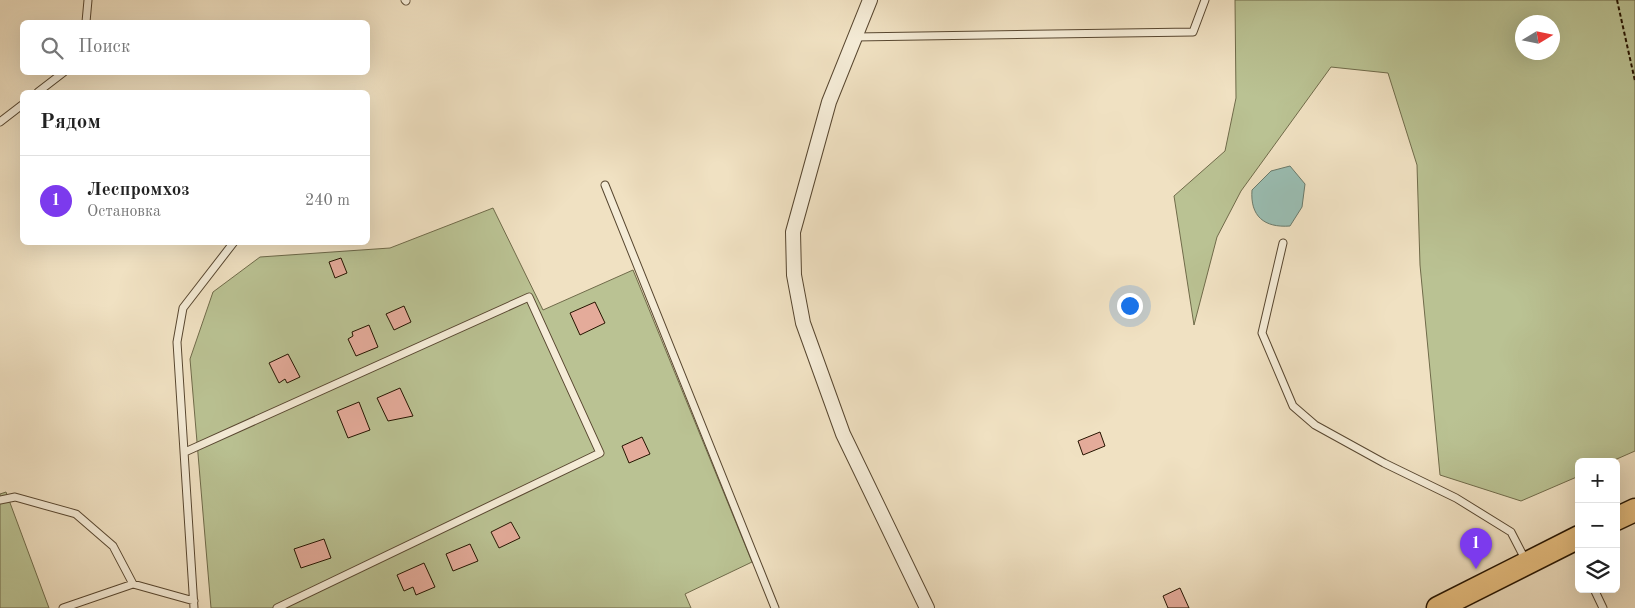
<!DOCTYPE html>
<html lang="ru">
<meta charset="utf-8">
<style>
body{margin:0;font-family:"Old Standard TT",serif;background:#f2f2f2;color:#222}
.controls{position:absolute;right:15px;bottom:15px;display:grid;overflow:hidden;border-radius:8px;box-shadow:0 5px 20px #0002}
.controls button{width:45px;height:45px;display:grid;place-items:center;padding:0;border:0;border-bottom:1px solid #e0e0e0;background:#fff;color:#222;font:25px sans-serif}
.compass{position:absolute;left:1515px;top:15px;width:45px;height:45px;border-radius:50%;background:#fff;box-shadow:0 5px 20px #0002;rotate:80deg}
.you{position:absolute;left:1129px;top:305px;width:18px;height:18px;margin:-12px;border:4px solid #fff;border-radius:50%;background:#1a73e8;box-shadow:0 0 0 8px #1a73e833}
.badge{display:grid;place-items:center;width:32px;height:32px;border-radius:50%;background:#7c3aed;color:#fff;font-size:16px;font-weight:700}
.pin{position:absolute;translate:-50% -41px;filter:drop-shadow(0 1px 2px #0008)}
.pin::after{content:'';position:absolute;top:26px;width:18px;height:15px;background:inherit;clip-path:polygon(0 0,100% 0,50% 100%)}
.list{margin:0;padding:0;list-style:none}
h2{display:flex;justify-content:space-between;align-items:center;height:65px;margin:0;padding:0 20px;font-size:21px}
h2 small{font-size:16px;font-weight:400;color:#767676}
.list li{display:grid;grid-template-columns:32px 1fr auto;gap:15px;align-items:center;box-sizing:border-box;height:90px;padding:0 20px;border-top:1px solid #e0e0e0}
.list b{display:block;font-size:19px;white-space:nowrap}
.list p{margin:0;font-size:16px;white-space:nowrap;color:#767676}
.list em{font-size:16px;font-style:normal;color:#767676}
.icon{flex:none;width:28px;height:28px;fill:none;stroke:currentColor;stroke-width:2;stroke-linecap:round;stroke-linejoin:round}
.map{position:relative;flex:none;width:1635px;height:608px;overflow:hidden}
.search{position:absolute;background:#fff;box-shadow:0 5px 20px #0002;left:20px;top:20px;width:350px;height:55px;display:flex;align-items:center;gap:12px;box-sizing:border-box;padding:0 18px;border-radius:8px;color:#767676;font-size:19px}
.panel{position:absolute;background:#fff;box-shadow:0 5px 20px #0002;left:20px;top:90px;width:350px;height:155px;border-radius:8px}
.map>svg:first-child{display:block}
.green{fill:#bac293;stroke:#706b4a;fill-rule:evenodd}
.water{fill:#9abeb3;stroke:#6b7a6b}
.building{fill:#e4ab9a;stroke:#251400}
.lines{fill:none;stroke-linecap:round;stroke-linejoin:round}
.lane-casing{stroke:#584730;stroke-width:9}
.street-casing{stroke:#584730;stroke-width:16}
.primary-casing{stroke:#251400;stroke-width:25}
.path{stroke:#251400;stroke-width:2;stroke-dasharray:4 2.5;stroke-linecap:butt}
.lane{stroke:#f5ecd7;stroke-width:7}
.street{stroke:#f5ecd7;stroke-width:14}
.primary{stroke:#e8c081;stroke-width:22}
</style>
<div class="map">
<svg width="1635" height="608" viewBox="0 0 1635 608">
<rect width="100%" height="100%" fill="#f0e1c2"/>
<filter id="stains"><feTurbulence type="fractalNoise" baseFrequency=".004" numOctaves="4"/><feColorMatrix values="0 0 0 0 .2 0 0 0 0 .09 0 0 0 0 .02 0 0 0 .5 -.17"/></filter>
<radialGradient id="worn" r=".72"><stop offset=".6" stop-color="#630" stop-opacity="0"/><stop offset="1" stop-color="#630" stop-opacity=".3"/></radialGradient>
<path class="green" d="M1235,0H1635V451L1610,462H1579V476L1521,501L1440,475L1420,265L1417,165L1388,73L1331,67L1241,191L1217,237L1194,325L1174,196L1225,151L1236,98ZM1552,22V52H1522V22Z
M493,208L543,310L633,270L752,562L685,594L691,608H211L190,359L213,292L260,257L390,248Z
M6,492L49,608H0V494Z"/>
<path class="water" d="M1290,166L1305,184L1302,207L1290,226C1264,228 1250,216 1252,190L1271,171Z"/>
<path class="building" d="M341,258L347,273L335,278L329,262Z
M595,302L605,323L580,335L570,313Z
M404,306L411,322L394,330L386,314Z
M369,325L378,347L356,356L348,339L353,336L352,332Z
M288,354L300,377L287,383L285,379L279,383L269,363Z
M400,388L413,416L388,421L377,398Z
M359,402L370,430L348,438L337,411Z
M1100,432L1105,446L1083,455L1078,441Z
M642,437L650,454L629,463L622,446Z
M511,522L520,538L499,548L491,532Z
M324,539L331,558L301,568L294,549Z
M470,544L478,561L453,571L446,554Z
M424,563L435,587L416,595L413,587L404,591L397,575Z
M1180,588L1189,608H1168L1163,596Z"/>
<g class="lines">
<defs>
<path id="lane" d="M405,0L406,1
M86,22L88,0
M855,37L1193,32L1205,0
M38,92L64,72
M0,122L22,105
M605,185L775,608
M1283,243L1262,333L1293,406L1315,425L1384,463L1456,498L1511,532L1526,561
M185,452L529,297L600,453L277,608
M0,500L15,497L76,514L113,546L133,584
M1594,589L1603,608
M63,608L133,584L194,601
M194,608L177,342L183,308L234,242"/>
<path id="street" d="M870,0L829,102L793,232L794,275L803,323L843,434L927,608"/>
<path id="primary" d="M1616,519L1635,510
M1438,608L1579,537"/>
</defs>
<use href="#lane" class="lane-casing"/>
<use href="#street" class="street-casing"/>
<use href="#primary" class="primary-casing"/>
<path class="path" d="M1617,0L1635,81"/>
<use href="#lane" class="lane"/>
<use href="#street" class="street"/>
<use href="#primary" class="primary"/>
</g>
<rect width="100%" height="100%" filter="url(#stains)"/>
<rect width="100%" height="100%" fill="url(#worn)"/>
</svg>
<div class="controls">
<button>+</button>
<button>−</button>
<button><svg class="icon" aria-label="layers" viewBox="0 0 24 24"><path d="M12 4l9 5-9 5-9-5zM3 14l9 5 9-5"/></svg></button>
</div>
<svg class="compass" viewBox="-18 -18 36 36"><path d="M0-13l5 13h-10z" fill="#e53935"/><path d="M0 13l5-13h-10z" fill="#767676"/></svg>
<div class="you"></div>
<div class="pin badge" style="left:1476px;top:569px">1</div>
<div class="search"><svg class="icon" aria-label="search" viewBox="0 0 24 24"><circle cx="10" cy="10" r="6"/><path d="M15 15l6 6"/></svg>Поиск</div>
<section class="panel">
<h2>Рядом<small></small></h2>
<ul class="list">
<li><span class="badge">1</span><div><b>Леспромхоз</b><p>Остановка</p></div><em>240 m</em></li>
</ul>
</section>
</div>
